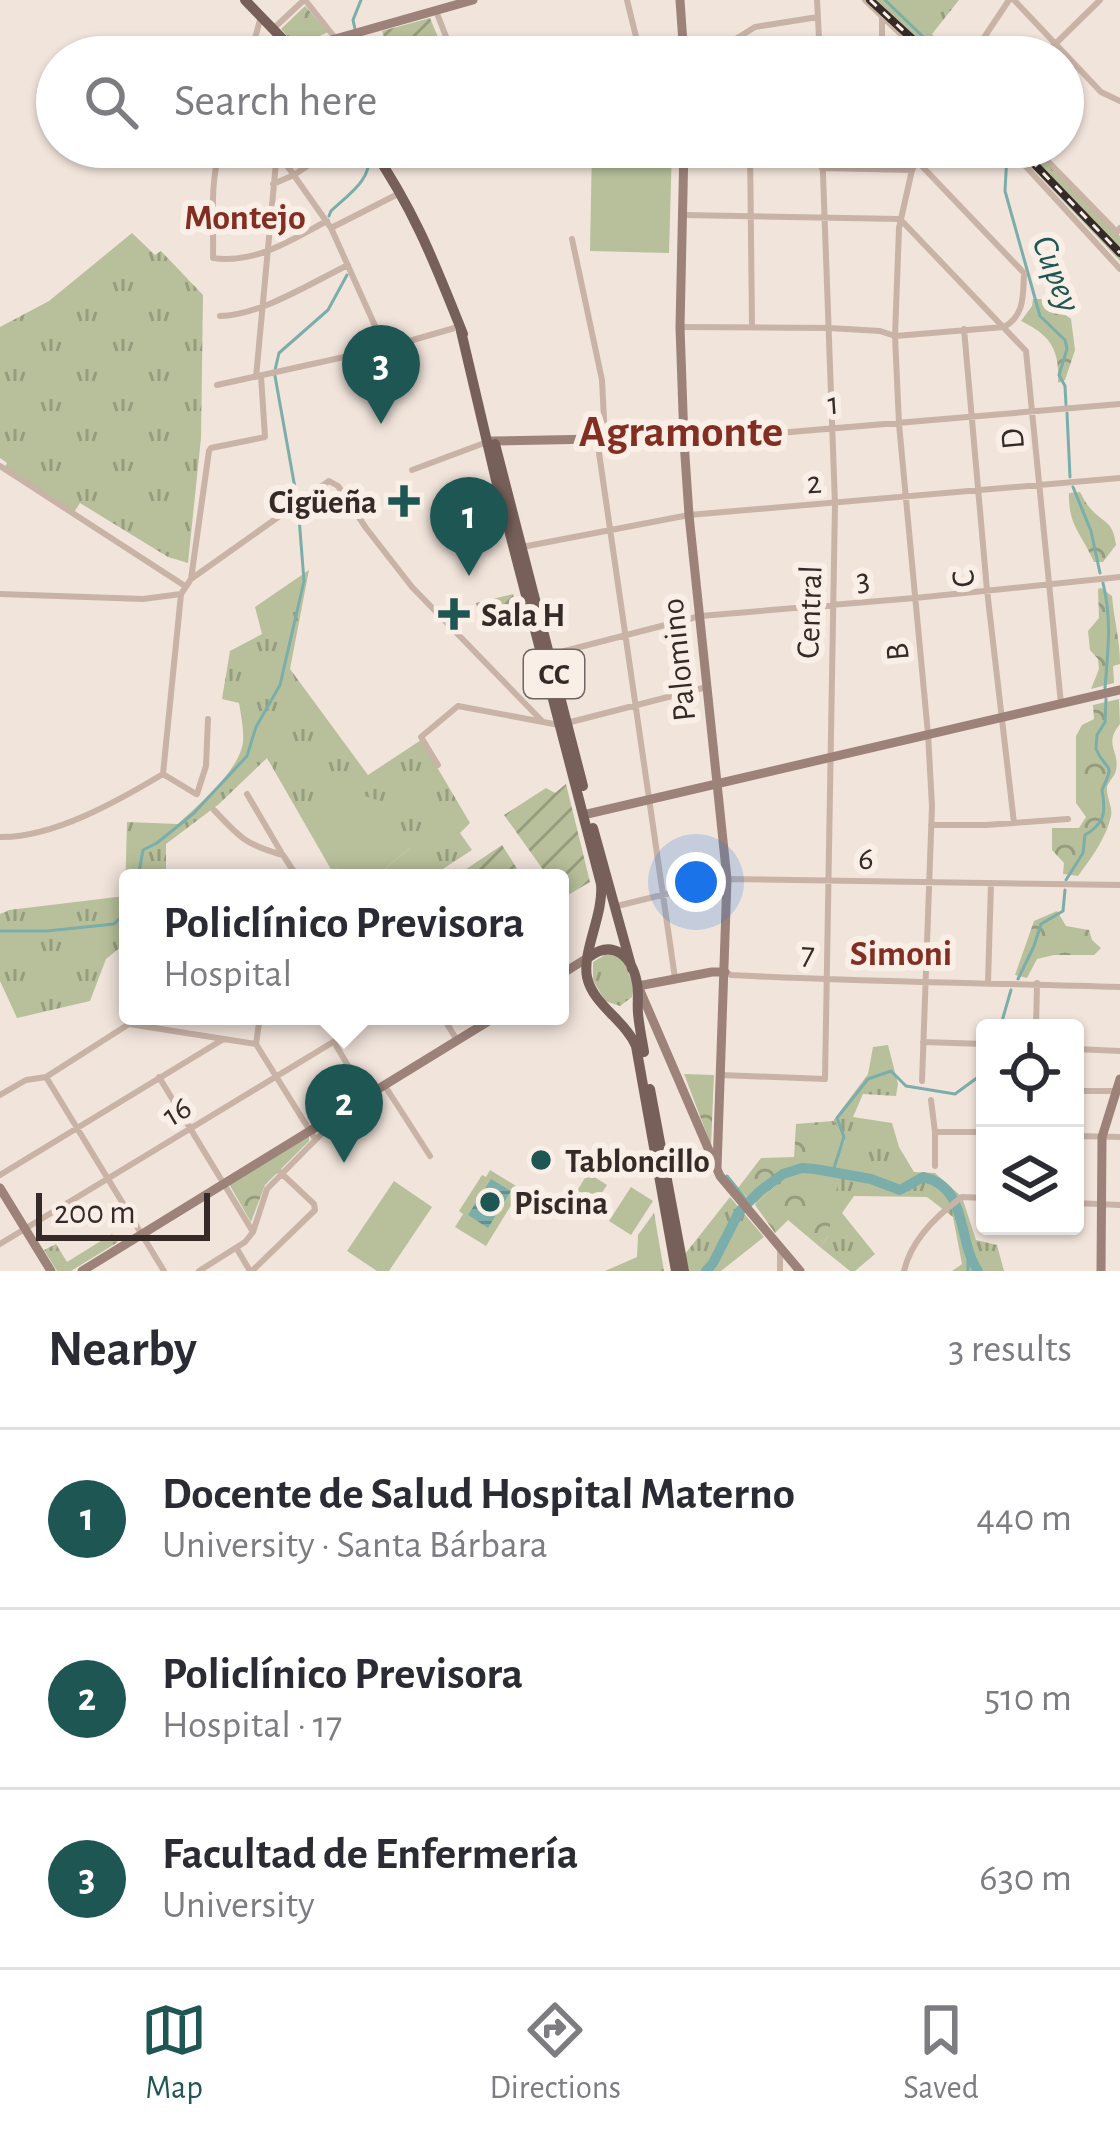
<!DOCTYPE html>
<meta charset="utf-8">
<style>
body{margin:0;font-family:"Alegreya Sans",sans-serif;background:#f7f7f7;color:#2b2b33}
.controls{position:absolute;right:36px;bottom:36px;display:grid;overflow:hidden;border-radius:12px;box-shadow:0 3px 9px #0004}
.controls button{width:108px;height:108px;display:grid;place-items:center;padding:0;border:0;border-bottom:3px solid #e1e1e2;background:#fff;color:#2b2b33;font:60px sans-serif}
.scale{position:absolute;left:36px;bottom:30px;width:174px;box-sizing:border-box;padding-left:12px;border:6px solid #362a28;border-top:0;font-size:33px;line-height:42px;white-space:nowrap;color:#362a28;-webkit-text-stroke:9px #f9efe7;paint-order:stroke}
.you{position:absolute;left:696px;top:882px;width:42px;height:42px;margin:-30px;border:9px solid #fff;border-radius:50%;background:#1a73e8;box-shadow:0 0 0 18px #1a73e833}
.badge{display:grid;place-items:center;width:78px;height:78px;border-radius:50%;background:#1e5654;color:#fff;font-size:39px;font-weight:700}
.pin{position:absolute;translate:-50% -99px;filter:drop-shadow(0 3px 6px #0008)}
.pin::after{content:'';position:absolute;top:63px;width:42px;height:36px;background:inherit;clip-path:polygon(0 0,100% 0,50% 100%)}
.popup{position:absolute;left:119px;top:869px;width:450px;height:156px;box-sizing:border-box;display:grid;place-content:center;border-radius:12px;background:#fff;filter:drop-shadow(0 3px 9px #0005);font-size:39px;white-space:nowrap;color:#7c7c81}
.popup b{font-size:45px;color:#2b2b33}
.popup::after{content:'';position:absolute;left:50%;top:100%;margin-left:-24px;border:24px solid transparent;border-top-color:#fff}
.list{margin:0;padding:0;list-style:none}
h2{display:flex;justify-content:space-between;align-items:center;height:156px;margin:0;padding:0 48px;font-size:51px}
h2 small{font-size:39px;font-weight:400;color:#7c7c81}
.list li{display:grid;grid-template-columns:78px 1fr auto;gap:36px;align-items:center;box-sizing:border-box;height:180px;padding:0 48px;border-top:3px solid #e1e1e2}
.list b{display:block;font-size:45px;white-space:nowrap}
.list p{margin:0;font-size:39px;white-space:nowrap;color:#7c7c81}
.list em{font-size:39px;font-style:normal;color:#7c7c81}
.icon{flex:none;width:66px;height:66px;fill:none;stroke:currentColor;stroke-width:2;stroke-linecap:round;stroke-linejoin:round}
.map{position:relative;flex:none;width:1120px;height:1271px;overflow:hidden}
.search{position:absolute;background:#fff;box-shadow:0 3px 9px #0004;left:36px;right:36px;top:36px;height:132px;display:flex;align-items:center;gap:30px;box-sizing:border-box;padding:0 42px;border-radius:66px;color:#7c7c81;font-size:45px}
.sheet{height:696px;background:#fff}
nav{display:flex;justify-content:space-around;align-items:center;box-sizing:border-box;height:168px;border-top:3px solid #e1e1e2;background:#fff;font-size:33px;color:#7c7c81}
nav a{display:grid;justify-items:center;gap:6px}
nav .on{color:#1e5654}
.map>svg:first-child{display:block}
.grass{fill:url(#grass-tufts)}
.forest{fill:url(#forest-crowns)}
.garden{fill:url(#garden-furrows)}
.pitch{fill:#b8c09b}
.water{fill:url(#water-rules)}
.lines{fill:none;stroke-linecap:round;stroke-linejoin:round}
.stream{stroke:#7baeaa;stroke-width:3}
.river{stroke:#7baeaa;stroke-width:10}
.street{stroke:#c9b3a7;stroke-width:6}
.secondary{stroke:#9d8279;stroke-width:9}
.primary{stroke:#776059;stroke-width:10}
.rail-casing{stroke:#362a28;stroke-width:8}
.rail{stroke:#f9efe7;stroke-width:3;stroke-dasharray:9;stroke-linecap:butt}
.poi-dot{fill:#1e5654;stroke:#f9efe7;stroke-width:4.5}
.labels{text-anchor:middle;stroke-width:12;stroke-linejoin:round;paint-order:stroke}
.shield{fill:#f9efe7;stroke:#706561;stroke-width:3}
.shield-label{font-size:30px;font-weight:bold;fill:#362a28}
.street-label{font-size:33px;fill:#362a28;stroke:#f9efe7}
.poi-label{font-size:33px;font-weight:bold;fill:#362a28;stroke:#f9efe7;text-anchor:start}
.neighbourhood-label{font-size:36px;font-weight:bold;fill:#832e22;stroke:#f9efe7}
.water-label{font-size:36px;font-style:italic;fill:#1e5654;stroke:#f9efe7}
.district-label{font-size:45px;font-weight:bold;fill:#832e22;stroke:#f9efe7}
</style>
<div class="map">
<svg width="1120" height="1271" viewBox="0 0 1120 1271">
<defs>
<pattern id="grass-tufts" width="24" height="20" patternUnits="userSpaceOnUse" patternTransform="scale(3)"><rect width="24" height="20" fill="#b8c09b"/><path d="M3 7l-1-3M5 7V3M7 7l1-3M15 17l-1-3M17 17v-4M19 17l1-3" fill="none" stroke="#969c7e"/></pattern>
<pattern id="forest-crowns" width="20" height="18" patternUnits="userSpaceOnUse" patternTransform="scale(3)"><rect width="20" height="18" fill="#b8c09b"/><path d="M2 6a3 3 0 1 1 6 0M12 15a3 3 0 1 1 6 0" fill="none" stroke="#969c7e"/></pattern>
<pattern id="garden-furrows" width="10" height="10" patternUnits="userSpaceOnUse" patternTransform="scale(3)"><rect width="10" height="10" fill="#b8c09b"/><path d="M-1 1l2-2M0 10L10 0M9 11l2-2" fill="none" stroke="#969c7e"/></pattern>
<pattern id="water-rules" width="6" height="5" patternUnits="userSpaceOnUse" patternTransform="scale(3)"><rect width="6" height="5" fill="#7baeaa"/><path d="M0 2.5h6" fill="none" stroke="#668e8a"/></pattern>
</defs>
<rect width="100%" height="100%" fill="#f1e4db"/>
<path class="grass" d="M862,0H959L932,34L952,57H924Z
M1012,147H1037L1120,236V261Z
M132,233L155,255L161,251L203,295L201,438L188,563L168,557L80,503L73,514L3,471L7,463L0,458V327L49,301Z
M309,570L290,669L368,775L421,740L470,823L460,833L472,850L429,878H420L413,869L399,878H374L410,848L312,821L343,878H336L267,758L219,804L166,844V878H128V941L106,959L90,1001L17,1018L0,981V914L9,910L125,896L127,822L178,824C198,805 240,770 243,742C244,729 241,716 239,703L222,699L230,651L262,634L255,607Z
M608,953L623,960L634,986L632,997L620,1006L605,1001L593,980V962Z
M888,1045L898,1084L896,1096L863,1094L853,1117L892,1123L899,1147L914,1172L935,1173L962,1197L976,1240L997,1245L1004,1271H952L962,1264L953,1217L927,1197L854,1196L842,1213L875,1254L855,1271H850L820,1247L828,1236L775,1186L755,1205L760,1191L795,1171L834,1167L845,1140L833,1121L868,1074L873,1047Z
M730,1197L764,1237L721,1271H689L685,1254Z
M654,1213L664,1271H605L637,1257L638,1235Z
M112,1234L118,1242L71,1271H57L44,1250L56,1244L67,1262Z"/>
<path class="forest" d="M305,6L328,32L297,47L281,29Z
M1033,299H1043L1071,319L1075,350L1065,380L1058,383C1060,351 1051,335 1021,321L1032,306Z
M1080,492C1083,497 1086,504 1090,508C1104,524 1113,520 1116,545L1103,562H1094C1082,534 1068,526 1069,493Z
M1101,588L1112,596C1114,620 1120,640 1120,664L1113,666L1114,683L1091,689L1099,669L1098,659L1090,650L1088,631L1099,618L1098,589Z
M1119,699L1120,724C1103,745 1120,750 1116,770C1115,776 1109,781 1107,787C1106,797 1113,807 1111,816C1106,839 1091,858 1078,876L1063,874L1064,863L1052,850V828H1079L1086,817L1076,803V736L1082,725L1094,719L1093,705Z
M1057,911L1066,926L1089,930L1092,940L1101,948L1094,955H1054L1037,959L1027,978L1015,975L1034,921Z
M684,1074L714,1075L711,1145Z
M833,1121L845,1139L833,1167L791,1166L749,1199L738,1188L761,1158L794,1157L796,1124Z
M309,1136V1141L265,1185L251,1222L229,1184Z
M797,1177L838,1182L828,1236L820,1247L788,1220L775,1233L755,1205L775,1186Z"/>
<path class="garden" d="M430,18L442,47L408,57H390L382,31Z
M513,594L519,616L482,625L476,603Z
M566,784L590,882L563,898L560,894V878H549L504,815L546,788L555,793Z
M502,845L523,878H458L456,876Z"/>
<path class="pitch" d="M592,147H672L669,253L590,251Z
M356,793L383,802L410,848L374,878H343L311,821Z
M490,1170L521,1189L486,1246L455,1227L463,1214L459,1211L482,1175L486,1177Z
M588,1173L607,1185L587,1216L569,1204Z
M394,1181L432,1207L389,1271H377L347,1251Z
M631,1187L653,1201L631,1235L609,1221Z"/>
<path class="water" d="M491,1179L511,1191L488,1228L468,1215Z"/>
<g class="lines">
<path class="stream" d="M885,0L944,57
M355,29L353,20L361,0
M1007,154L1005,191L1040,316L1065,340L1067,349L1059,375L1065,386L1066,405
M329,216L331,211C350,193 372,180 369,153
M275,370L279,353L328,310L347,275
M1067,413L1070,477
M1073,487L1091,531L1100,573
M1103,583C1112,619 1108,651 1105,688
M138,878L143,850L157,843L194,813L247,756L256,727L280,685L304,581L298,505L275,376
M1066,880L1083,853L1085,835C1105,823 1106,813 1102,790C1116,760 1107,774 1096,749L1097,735L1105,722L1106,699
M0,931H47L114,924L128,910
M1018,979L1034,946L1041,924L1063,911L1065,890
M1000,1028L1011,990
M832,1174L844,1137L837,1118L868,1079L891,1071L906,1086L955,1094L985,1072
M727,1176L748,1202
M968,1271V1256"/>
<path class="river" d="M706,1271L713,1263L739,1212L760,1191L783,1174L802,1168L815,1169L871,1179L900,1190L923,1177C969,1187 957,1241 978,1271"/>
<path class="street" d="M305,0L336,39
M627,0L641,57
M817,0L820,57
M865,0L925,57
M1014,0L1101,92L1120,101
M436,11L454,57
M273,29L304,0
M250,57L260,20
M608,57L639,49
M664,57L684,51
M707,57L755,27L818,17
M882,57V14
M971,57L1009,0
M1042,57L1100,0
M221,147C209,183 214,221 213,258C256,264 291,240 327,221
M274,147L331,228L385,348
M750,147L752,327
M1008,147L1120,269
M1034,147L1117,232L1120,228
M917,161L1024,273C1023,295 1025,315 1004,327
M822,168L912,170
M273,184L294,175L335,147
M684,215L900,219L1026,351L1061,704
M331,228L398,194
M572,239L602,380L605,439
M220,316C261,315 311,283 348,265
M680,327L829,328L880,331L895,336L1004,327
M964,329L987,590L1014,823
M256,377L277,152
M217,385L385,348L458,327
M597,439L675,978
M684,441L1120,404
M0,466L185,586
M412,470L487,442
M522,547L689,515L1120,478
M191,579L209,451L211,448L265,437L261,376
M0,594L143,599L181,594
M549,655L700,616L915,598L1120,577
M438,765L421,737L458,706L559,725L707,687
M163,774L181,594L191,579L329,481L338,486L366,528L412,587L542,721
M163,774L196,794
M197,794L206,766L208,719
M247,794L281,852
M214,810C239,837 246,845 283,855L298,878
M931,825H986L1068,819
M0,837C53,838 118,801 163,774
M617,906L727,879L1120,885
M725,972L731,975C860,982 990,983 1120,987
M988,982L991,883
M442,1016L457,1040
M129,1024L256,1044
M1036,1028L1037,983
M334,1042L366,1096
M923,1042L985,1044
M256,1044L315,1139
M256,1044L260,1016
M1075,1049L1120,1051
M720,1075L825,1079L835,504L822,147
M46,1077L164,1271
M159,1077L253,1232
M922,1081L932,806L928,734L899,424L895,336L899,228L912,170L924,147
M385,1086L430,1156
M1075,1091H1116
M0,1095L26,1080L46,1077L129,1024
M931,1100L935,1132V1166
M935,1132H985
M1075,1136L1120,1137
M0,1175L222,1040
M1075,1203L1120,1205
M1030,1230V1226
M0,1244L376,1016
M237,1249L250,1271
M780,1251V1271
M199,1271L245,1242L253,1232L267,1189L336,1119
M252,1271L315,1210L314,1204L280,1172
M904,1271C911,1241 937,1215 962,1197L985,1198"/>
<path class="secondary" d="M680,0L684,57
M299,56L328,41L473,0
M684,147L680,327L684,441L689,515L727,879L717,1168
M492,441L597,439L684,441
M583,815L1120,690
M725,972H712L638,986L720,1176L800,1271
M560,975L589,957
M0,1188L51,1271
M82,1271L497,1016
M1101,1271L1102,1137L1120,1079"/>
<path class="primary" d="M245,0L300,57
M371,147C415,211 435,264 463,334
M461,331L496,480L601,884C604,914 582,951 587,977C593,1005 625,1020 636,1046L676,1271
M495,444L583,786
M593,828L632,969
M589,957C613,939 632,956 637,983C639,993 637,1003 638,1013C639,1026 642,1039 644,1052
M650,1089L684,1271"/>
<defs>
<path id="rail" d="M870,0L932,57
M1018,147L1120,253"/>
</defs>
<use href="#rail" class="rail-casing"/>
<use href="#rail" class="rail"/>
</g>
<g class="poi-dot">
<path d="M398 483h12v12h12v12h-12v12h-12v-12h-12v-12h12z"/>
<path d="M448 596h12v12h12v12h-12v12h-12v-12h-12v-12h12z"/>
<circle cx="541" cy="1160" r="12"/>
<circle cx="490" cy="1202" r="12"/>
</g>
<g class="labels">
<rect class="shield" x="524" y="650" width="60" height="48" rx="9"/>
<g class="shield-label">
<text x="554" y="684">CC</text>
</g>
<g class="street-label">
<text transform="translate(833 402) rotate(-4)" y="12">1</text>
<text transform="translate(1011 439) rotate(-95)" y="12">D</text>
<text transform="translate(814 481) rotate(-4)" y="12">2</text>
<text transform="translate(863 578) rotate(-4)" y="12">3</text>
<text transform="translate(962 579) rotate(-96)" y="12">C</text>
<text transform="translate(808 612) rotate(-88)" y="12">Central</text>
<text transform="translate(896 652) rotate(-95)" y="12">B</text>
<text transform="translate(677 660) rotate(-96)" y="12">Palomino</text>
<text transform="translate(866 857) rotate(1)" y="12">6</text>
<text transform="translate(808 952) rotate(3)" y="12">7</text>
<text transform="translate(176 1110) rotate(-31)" y="12">16</text>
</g>
<g class="poi-label">
<text x="377" y="513" text-anchor="end">Cigüeña</text>
<text x="481" y="626">Sala H</text>
<text x="565" y="1172">Tabloncillo</text>
<text x="514" y="1214">Piscina</text>
</g>
<g class="neighbourhood-label">
<text x="245" y="229">Montejo</text>
<text x="901" y="965">Simoni</text>
</g>
<g class="water-label">
<text transform="translate(1058 273) rotate(69)" y="13">Cupey</text>
</g>
<g class="district-label">
<text x="681" y="446">Agramonte</text>
</g>
</g>
</svg>
<div class="controls">
<button><svg class="icon" aria-label="locate" viewBox="0 0 24 24"><circle cx="12" cy="12" r="6"/><path d="M12 2v4M12 18v4M2 12h4M18 12h4"/></svg></button>
<button><svg class="icon" aria-label="layers" viewBox="0 0 24 24"><path d="M12 4l9 5-9 5-9-5zM3 14l9 5 9-5"/></svg></button>
</div>
<div class="scale">200 m</div>
<div class="you"></div>
<div class="pin badge" style="left:469px;top:576px">1</div>
<div class="pin badge" style="left:344px;top:1163px">2</div>
<div class="popup"><b>Policlínico Previsora</b>Hospital</div>
<div class="pin badge" style="left:381px;top:424px">3</div>
<div class="search"><svg class="icon" aria-label="search" viewBox="0 0 24 24"><circle cx="10" cy="10" r="6"/><path d="M15 15l6 6"/></svg>Search here</div>
</div>
<section class="sheet">
<h2>Nearby<small>3 results</small></h2>
<ul class="list">
<li><span class="badge">1</span><div><b>Docente de Salud Hospital Materno</b><p>University · Santa Bárbara</p></div><em>440 m</em></li>
<li><span class="badge">2</span><div><b>Policlínico Previsora</b><p>Hospital · 17</p></div><em>510 m</em></li>
<li><span class="badge">3</span><div><b>Facultad de Enfermería</b><p>University</p></div><em>630 m</em></li>
</ul>
</section>
<nav>
<a class="on"><svg class="icon" aria-label="map" viewBox="0 0 24 24"><path d="M3 6l6-2 6 2 6-2v14l-6 2-6-2-6 2zM9 4v14M15 6v14"/></svg>Map</a>
<a><svg class="icon" aria-label="directions" viewBox="0 0 24 24"><path d="M12 3l9 9-9 9-9-9zM9 14v-3h6M13 9l2 2-2 2"/></svg>Directions</a>
<a><svg class="icon" aria-label="saved" viewBox="0 0 24 24"><path d="M7 4h10v16l-5-4-5 4z"/></svg>Saved</a>
</nav>
